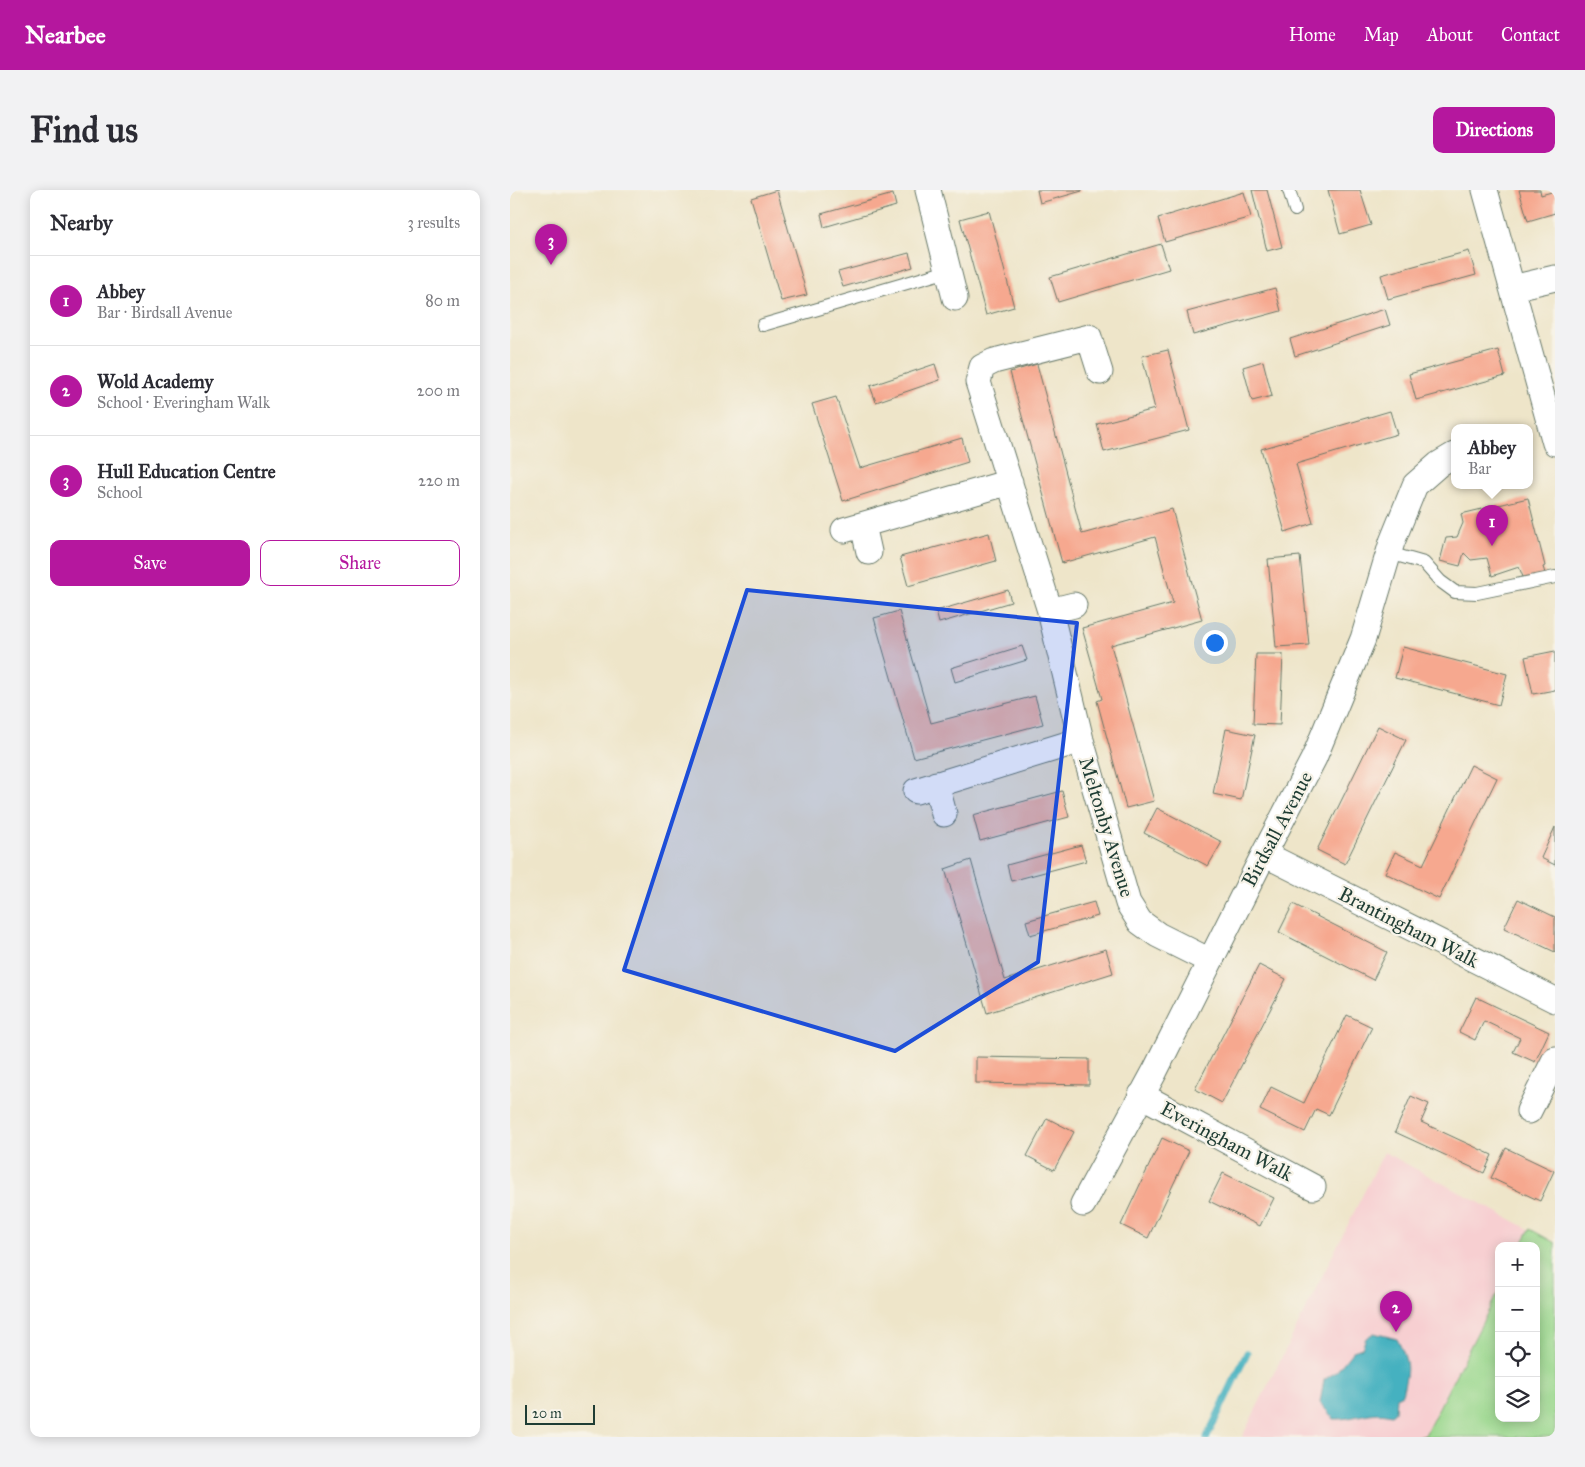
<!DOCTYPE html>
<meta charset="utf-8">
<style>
body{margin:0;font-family:"IM FELL Great Primer",serif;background:#f2f2f3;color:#2b2b33}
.controls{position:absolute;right:15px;bottom:15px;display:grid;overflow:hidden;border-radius:10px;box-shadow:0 2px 12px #0003}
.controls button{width:45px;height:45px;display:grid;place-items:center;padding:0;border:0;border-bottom:1px solid #e1e1e2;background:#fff;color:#2b2b33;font:25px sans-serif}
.scale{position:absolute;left:15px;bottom:12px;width:70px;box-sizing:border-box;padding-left:5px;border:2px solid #1f3d34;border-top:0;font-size:14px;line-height:18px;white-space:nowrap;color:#1f3d34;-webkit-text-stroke:4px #f7f3e8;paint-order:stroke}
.you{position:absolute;left:704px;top:452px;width:18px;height:18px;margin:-12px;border:4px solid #fff;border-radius:50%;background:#1a73e8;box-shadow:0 0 0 8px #1a73e833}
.badge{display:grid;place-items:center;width:32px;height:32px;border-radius:50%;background:#b5179e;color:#fff;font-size:16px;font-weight:700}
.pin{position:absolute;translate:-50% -41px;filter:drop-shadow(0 1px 2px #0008)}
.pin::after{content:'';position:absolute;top:26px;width:18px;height:15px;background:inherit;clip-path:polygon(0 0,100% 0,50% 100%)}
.popup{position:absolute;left:941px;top:234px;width:82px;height:65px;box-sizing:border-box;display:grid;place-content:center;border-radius:10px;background:#fff;filter:drop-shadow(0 1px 4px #0005);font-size:16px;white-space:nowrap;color:#7c7c81}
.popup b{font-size:19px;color:#2b2b33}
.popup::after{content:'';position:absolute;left:50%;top:100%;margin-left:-10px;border:10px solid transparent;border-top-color:#fff}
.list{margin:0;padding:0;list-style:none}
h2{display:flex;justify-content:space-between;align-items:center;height:65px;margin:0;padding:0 20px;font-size:21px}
h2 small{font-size:16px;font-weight:400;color:#7c7c81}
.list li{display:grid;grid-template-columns:32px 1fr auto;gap:15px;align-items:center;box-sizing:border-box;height:90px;padding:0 20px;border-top:1px solid #e1e1e2}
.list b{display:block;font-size:19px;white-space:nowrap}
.list p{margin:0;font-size:16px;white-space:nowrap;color:#7c7c81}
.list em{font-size:16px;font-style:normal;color:#7c7c81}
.actions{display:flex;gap:10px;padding:15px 20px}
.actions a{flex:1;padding:11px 0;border:1px solid #b5179e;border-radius:10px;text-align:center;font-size:18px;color:#b5179e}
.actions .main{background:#b5179e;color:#fff}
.icon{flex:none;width:28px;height:28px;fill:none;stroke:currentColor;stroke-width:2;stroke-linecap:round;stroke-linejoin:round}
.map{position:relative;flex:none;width:1045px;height:1247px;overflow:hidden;border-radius:10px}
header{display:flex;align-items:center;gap:30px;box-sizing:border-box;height:70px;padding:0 25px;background:#b5179e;color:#fff}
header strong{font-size:24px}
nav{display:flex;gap:28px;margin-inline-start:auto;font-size:18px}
.intro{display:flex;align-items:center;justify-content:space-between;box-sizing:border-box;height:120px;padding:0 30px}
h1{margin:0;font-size:35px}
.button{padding:12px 22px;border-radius:10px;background:#b5179e;color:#fff;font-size:18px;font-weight:700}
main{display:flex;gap:30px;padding:0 30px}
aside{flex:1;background:#fff;border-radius:10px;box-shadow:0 2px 12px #0003}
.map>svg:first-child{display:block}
.built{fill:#f7cfd1;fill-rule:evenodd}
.green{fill:#99d78c;stroke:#5c8a60}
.water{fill:#44b1c0;stroke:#32777a}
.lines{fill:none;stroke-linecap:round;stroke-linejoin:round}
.stream{stroke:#44b1c0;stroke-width:7}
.building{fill:#f6a88f}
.service-casing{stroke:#677868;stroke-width:14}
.minor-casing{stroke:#677868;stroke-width:27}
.service{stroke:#fff;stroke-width:12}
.minor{stroke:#fff;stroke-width:25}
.marked{fill:#1d4ed8;fill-opacity:0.2;stroke:#1d4ed8;stroke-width:4;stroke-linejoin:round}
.labels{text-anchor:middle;stroke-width:4.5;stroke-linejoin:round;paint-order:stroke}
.street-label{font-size:20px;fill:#1f3d34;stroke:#f7f3e8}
</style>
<header>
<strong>Nearbee</strong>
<nav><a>Home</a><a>Map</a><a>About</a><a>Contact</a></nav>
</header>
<div class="intro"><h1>Find us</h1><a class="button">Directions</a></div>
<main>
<aside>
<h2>Nearby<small>3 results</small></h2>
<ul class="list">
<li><span class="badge">1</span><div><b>Abbey</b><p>Bar · Birdsall Avenue</p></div><em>80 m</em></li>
<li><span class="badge">2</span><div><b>Wold Academy</b><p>School · Everingham Walk</p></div><em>200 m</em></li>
<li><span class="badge">3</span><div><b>Hull Education Centre</b><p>School</p></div><em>220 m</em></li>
</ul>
<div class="actions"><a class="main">Save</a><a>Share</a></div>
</aside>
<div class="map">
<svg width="1045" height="1247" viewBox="0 0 1045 1247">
<rect width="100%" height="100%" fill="#f7f3e8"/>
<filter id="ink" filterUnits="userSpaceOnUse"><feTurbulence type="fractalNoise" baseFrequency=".02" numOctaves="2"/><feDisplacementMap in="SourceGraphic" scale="10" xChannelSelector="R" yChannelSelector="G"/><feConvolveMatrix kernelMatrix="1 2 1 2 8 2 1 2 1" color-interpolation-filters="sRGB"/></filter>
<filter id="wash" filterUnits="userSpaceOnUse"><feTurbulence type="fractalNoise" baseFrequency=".0096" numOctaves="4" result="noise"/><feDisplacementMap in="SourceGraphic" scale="20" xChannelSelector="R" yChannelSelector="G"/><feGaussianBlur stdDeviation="1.12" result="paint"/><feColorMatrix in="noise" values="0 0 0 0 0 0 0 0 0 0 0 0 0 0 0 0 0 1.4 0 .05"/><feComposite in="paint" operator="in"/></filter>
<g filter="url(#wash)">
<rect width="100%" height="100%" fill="#eee5c9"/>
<path class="built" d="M874,962L1045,1053V1247H732ZM989,1056H1026V1228H989Z"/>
<path class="green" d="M1020,1039L1045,1053V1247H909L915,1245L989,1100V1228H1026V1056H1011Z"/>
<path class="water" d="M864,1143L887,1149C899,1173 899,1178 892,1204L886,1207L885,1222L881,1225C862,1219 844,1230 824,1229L810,1213L814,1190L827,1181L843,1161L852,1158L856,1148Z"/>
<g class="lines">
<path class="stream" d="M697,1247L737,1163"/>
</g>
<g id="blocks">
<path class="building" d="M267,0L297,105L271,111L241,8Z
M527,0H572V1L530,13Z
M742,0H757L772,57L757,61Z
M818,0H850L861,35L830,44Z
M1009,0H1030L1031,5L1045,1V23L1018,31Z
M734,2L741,27L655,52L648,28Z
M383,4L386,16L314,37L311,24Z
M479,21L504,117L476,125L450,29Z
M651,54L659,79L548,112L540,87Z
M959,61L966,85L878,109L871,85Z
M399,63L403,77L333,97L328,82Z
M765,98L771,121L683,145L677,122Z
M875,119L880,135L785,166L780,149Z
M658,160L679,240L594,262L587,234L645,219L632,166Z
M988,160L995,186L906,210L899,184Z
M753,171L762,206L742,211L733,177Z
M425,174L430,190L366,212L360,196Z
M527,174L572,344L662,319L692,430L601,455L644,611L616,618L587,511L592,509L572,438L663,413L645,347L552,373L500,182Z
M326,207L350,278L452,248L458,272L333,311L302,214Z
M880,221L887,244L786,274L803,333L775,342L751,259Z
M1018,308L1035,376L1033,377L1036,386L1015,392L1009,377L982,386L977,368L961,370L954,363L950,376L930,371L936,348L947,347L953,333L951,324Z
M479,343L486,371L398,396L390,367Z
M790,366L799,455L766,457L758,369Z
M498,400L501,412L429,433L426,421Z
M389,421L421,533L525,506L533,534L404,568L364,428Z
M512,456L517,470L445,492L441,478Z
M893,457L997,484L989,515L885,488Z
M1045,461V500L1023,504L1015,467Z
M746,464H773L770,535L743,534Z
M868,536L896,550L835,674L807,660Z
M716,539L745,545L731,610L703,604Z
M961,575L987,588L929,709L875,683L885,662L913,675Z
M552,601L559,627L470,651L463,625Z
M647,618L712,652L698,676L634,643Z
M1045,637V675L1031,668Z
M571,655L576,671L501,691L497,675Z
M461,670L495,790L596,759L603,783L477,823L435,679Z
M1008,709L1045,727V762L994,738Z
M584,712L588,726L520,745L516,731Z
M783,714L877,762L863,790L769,742Z
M749,775L776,789L712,913L685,899Z
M966,807L1039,842L1025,872L1003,862L1010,848L974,831L965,850L949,842Z
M837,825L862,837L819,925L806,919L795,942L750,920L761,897L794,913Z
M466,867L579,869V895L466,893Z
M901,906L919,914L911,932L982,965L974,983L885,942Z
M537,928L564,942L544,980L517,966Z
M652,948L679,961L638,1048L611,1035Z
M996,958L1044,981L1030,1011L981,988Z
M713,983L764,1008L750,1036L699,1011Z"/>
</g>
</g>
<g filter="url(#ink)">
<use href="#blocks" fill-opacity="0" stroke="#677868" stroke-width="1"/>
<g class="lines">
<defs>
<path id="service" d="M779,0L785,20
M253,135L438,81
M879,363L914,373L930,391L945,402L967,403L1045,387"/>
<path id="minor" d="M418,0L445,108
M975,0L1045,253
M1002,98L1045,88
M590,182L579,147L484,171L472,177L468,192L540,421L571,550L618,713L630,732L648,745L700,771
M353,335L359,362
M334,340L500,292
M540,421L564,415
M426,594L434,624
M406,601L571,550
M754,664L1045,810
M631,905L803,997
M1019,921L1045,869
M573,1014L645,881L754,664L804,568L853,449L882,352L905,295L929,274L944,265"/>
</defs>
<use href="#service" class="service-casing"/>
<use href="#minor" class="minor-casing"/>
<use href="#service" class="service"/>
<use href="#minor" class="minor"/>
</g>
</g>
<path class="marked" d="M237,400L567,433L528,772L385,861L114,780Z"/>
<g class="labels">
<g class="street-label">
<text transform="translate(597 637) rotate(73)" y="7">Meltonby Avenue</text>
<text transform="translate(767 639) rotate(-62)" y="7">Birdsall Avenue</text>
<text transform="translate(899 737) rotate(27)" y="7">Brantingham Walk</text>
<text transform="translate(717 951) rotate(28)" y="7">Everingham Walk</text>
</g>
</g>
</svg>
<div class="controls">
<button>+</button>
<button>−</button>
<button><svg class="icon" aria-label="locate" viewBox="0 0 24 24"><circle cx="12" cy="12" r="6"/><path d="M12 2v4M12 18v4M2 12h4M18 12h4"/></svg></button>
<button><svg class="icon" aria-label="layers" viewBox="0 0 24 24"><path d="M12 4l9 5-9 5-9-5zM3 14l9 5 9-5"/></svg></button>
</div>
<div class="scale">20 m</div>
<div class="you"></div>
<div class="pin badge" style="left:982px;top:356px">1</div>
<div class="popup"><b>Abbey</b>Bar</div>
<div class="pin badge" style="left:886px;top:1142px">2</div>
<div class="pin badge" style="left:41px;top:75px">3</div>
</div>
</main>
